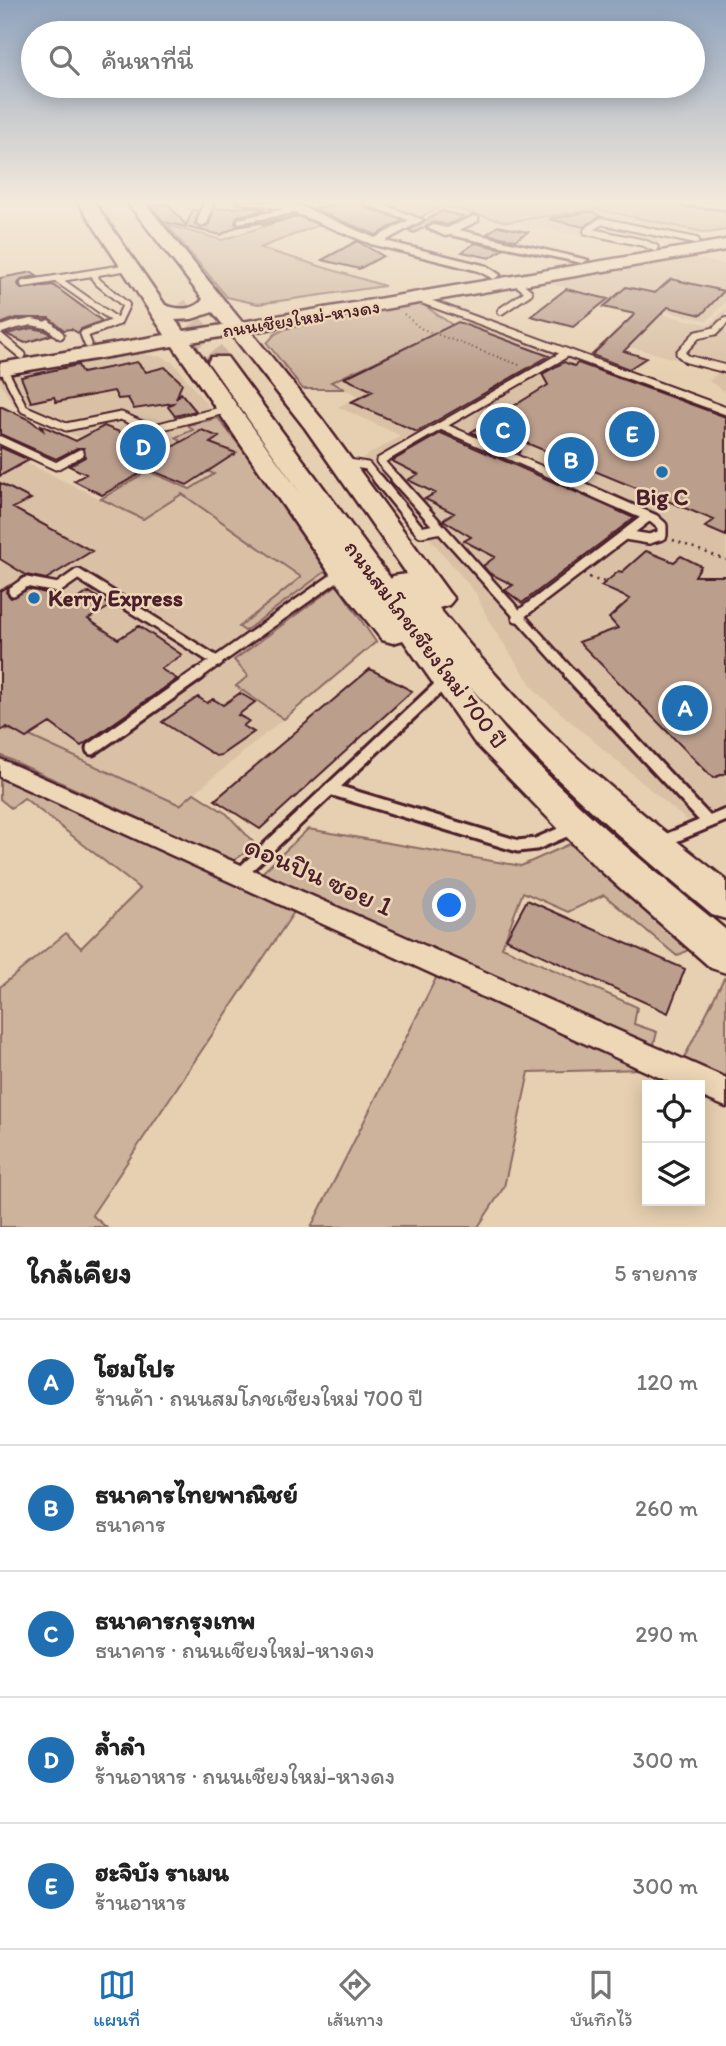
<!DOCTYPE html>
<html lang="th">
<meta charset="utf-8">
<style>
body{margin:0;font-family:Itim,"Playpen Sans Thai",sans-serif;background:#f2f2f2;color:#222}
.controls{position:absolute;right:21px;bottom:21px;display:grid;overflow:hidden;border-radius:0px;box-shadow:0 4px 18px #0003}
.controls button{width:63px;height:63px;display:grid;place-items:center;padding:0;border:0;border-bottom:2px solid #e0e0e0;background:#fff;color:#222;font:35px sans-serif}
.you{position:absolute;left:450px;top:906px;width:24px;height:24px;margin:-18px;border:5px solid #fff;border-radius:50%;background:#1a73e8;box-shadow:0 0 0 10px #1a73e833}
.badge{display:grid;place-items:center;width:46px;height:46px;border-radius:50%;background:#1f6fb2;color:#fff;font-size:23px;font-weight:700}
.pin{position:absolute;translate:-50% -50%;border:4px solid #fff;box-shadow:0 2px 7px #0006}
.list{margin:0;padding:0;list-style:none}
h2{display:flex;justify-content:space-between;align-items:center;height:91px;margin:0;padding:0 28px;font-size:30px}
h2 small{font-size:23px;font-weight:400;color:#767676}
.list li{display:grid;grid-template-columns:46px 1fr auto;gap:21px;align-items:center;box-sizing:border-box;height:126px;padding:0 28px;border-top:2px solid #e0e0e0}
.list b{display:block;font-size:26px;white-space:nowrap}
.list p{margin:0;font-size:23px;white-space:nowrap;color:#767676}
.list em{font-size:23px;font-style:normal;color:#767676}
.icon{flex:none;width:38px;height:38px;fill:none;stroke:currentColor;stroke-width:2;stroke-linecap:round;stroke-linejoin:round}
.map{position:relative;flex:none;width:726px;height:1227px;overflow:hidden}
.search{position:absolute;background:#fff;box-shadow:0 4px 18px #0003;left:21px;right:21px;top:21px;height:77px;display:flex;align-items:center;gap:18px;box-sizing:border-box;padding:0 24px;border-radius:38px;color:#767676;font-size:26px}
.sheet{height:721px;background:#fff}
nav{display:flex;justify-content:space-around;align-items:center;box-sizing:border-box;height:98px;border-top:2px solid #e0e0e0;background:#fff;font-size:19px;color:#767676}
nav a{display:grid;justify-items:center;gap:4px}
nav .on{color:#1f6fb2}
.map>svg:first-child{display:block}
.built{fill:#dac1a6}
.green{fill:#cdb39c;stroke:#8c6964;stroke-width:2}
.building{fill:#bb9e8c;stroke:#4a1f2b;stroke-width:2}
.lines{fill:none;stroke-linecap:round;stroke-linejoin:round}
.primary-tunnel-far1{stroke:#c8ad96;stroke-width:18;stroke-dasharray:18 9;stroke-linecap:butt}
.primary-tunnel{stroke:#c8ad96;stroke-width:23;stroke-dasharray:23 11;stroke-linecap:butt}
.service-far3-casing{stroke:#4a1f2b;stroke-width:10}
.service-far2-casing{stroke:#4a1f2b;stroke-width:11}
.service-far1-casing{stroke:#4a1f2b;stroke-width:14}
.service-casing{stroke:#4a1f2b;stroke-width:17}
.minor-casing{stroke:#4a1f2b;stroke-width:5}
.primary-casing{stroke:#4a1f2b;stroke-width:5}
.path-far1{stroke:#4a1f2b;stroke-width:2;stroke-dasharray:1 3.5;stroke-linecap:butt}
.path{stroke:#4a1f2b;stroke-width:2.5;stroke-dasharray:2 5;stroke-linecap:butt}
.service-far3{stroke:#eed7b7;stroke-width:6}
.service-far2{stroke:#eed7b7;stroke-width:7}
.service-far1{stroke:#eed7b7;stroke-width:9}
.service{stroke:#eed7b7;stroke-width:11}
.minor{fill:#eed7b7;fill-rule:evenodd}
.primary{fill:#eed7b7;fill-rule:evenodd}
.poi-dot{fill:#1f6fb2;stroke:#eed7b7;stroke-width:2.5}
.labels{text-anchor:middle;stroke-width:5;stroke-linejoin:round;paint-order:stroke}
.far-street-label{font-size:19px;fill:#4a1f2b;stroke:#eed7b7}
.poi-label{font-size:23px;font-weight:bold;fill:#4a1f2b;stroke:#eed7b7}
.street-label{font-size:23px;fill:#4a1f2b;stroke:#eed7b7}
.near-street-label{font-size:28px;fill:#4a1f2b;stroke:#eed7b7}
</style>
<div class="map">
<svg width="726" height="1227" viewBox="0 0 726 1227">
<rect width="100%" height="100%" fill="#e7d0b1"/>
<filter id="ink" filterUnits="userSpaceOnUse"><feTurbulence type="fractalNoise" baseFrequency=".0143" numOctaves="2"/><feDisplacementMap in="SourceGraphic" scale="14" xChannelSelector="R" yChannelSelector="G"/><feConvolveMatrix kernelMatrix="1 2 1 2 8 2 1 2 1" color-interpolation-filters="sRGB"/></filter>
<g filter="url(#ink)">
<path class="built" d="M596,209L708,233L635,246L507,222Z
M684,256L726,265V302L707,321L543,282Z
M726,308V393L709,381L719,371L628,346L661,314L710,325Z
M468,319L726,413V818L698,830L536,692L491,625L475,592L362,458L401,436L338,407L359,396L330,383Z
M133,353L163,357L174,363L246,454L376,642L180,805L23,733L0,728V450L143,519L192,487L18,411L0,384V376Z"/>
<path class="green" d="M371,202H666L726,211V230L708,233L596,209L507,222L444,206L418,218Z
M297,216L319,225L260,248L385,286L258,304L227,297L167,225L222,240Z
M419,302L454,326L331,382L345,389H303L267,343L275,334L285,329Z
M218,418L246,454L326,571L245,631L239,627L301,577L182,494L143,519L101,499L148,471L190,489L214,474L178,457L190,451L176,437L193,430L188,425Z
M337,585L376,642L284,719L236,686L248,676L234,660Z
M0,728L23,733L180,805L194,793L227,814L256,845L233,861L0,755Z
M0,777L296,909L92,1215L106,1227H0V987L66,933L81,948L140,889L24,798L11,808L0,799Z
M308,829L521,866L570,844L695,946L677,956L604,895L568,912L523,892L502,947L637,1007L634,1024L657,1032L653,1048L262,873Z
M438,974L646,1069L529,1072L504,1187L478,1227H311Z
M724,978L726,979V1081L682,1062Z"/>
<path class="building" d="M343,202H359L367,208L403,220L376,235L313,209Z
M167,203L186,225L193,210H199L195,224L201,228L209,224L214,209L250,207L266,210L237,216L235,223L238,226L297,217L263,225L260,223L236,227L221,235L164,222L150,206Z
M442,211L465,217L447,225L434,222L414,233L408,231Z
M592,211L600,216L584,227L549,219Z
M498,226L528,232L515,240L487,234Z
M357,241L383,256L359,269L322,260Z
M475,243L503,249L490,258L462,252Z
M32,272L38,276L21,279L18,284L21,289L53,285L102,321L81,329L78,333L71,329L64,330L49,318H16L0,324V278Z
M671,279L724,291L701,315L668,307L624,351L646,358L629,369L592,355L635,314L603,307L626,287L655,293Z
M566,289L608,299L573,327L531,316Z
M458,322L549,356L417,432L351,402L373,391L344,378Z
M32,328L46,331L51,335L25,343L6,334Z
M137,362L146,372L165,367L182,383L176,399L181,393L196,411L175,416L168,407L173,403L134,409L128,398L118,399L114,391L56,402L54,397L31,402L21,377L78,365L82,373Z
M564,362L574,366L578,363L726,417V536L705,527L714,520L524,442L519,453L471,432L548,385L542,374Z
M0,406L30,420L43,430L41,425L76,441L104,426L167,450L202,430L219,437L210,443L236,453L187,485L148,469L102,495L74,481L86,474L69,466L85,457L84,448H77L56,459L0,434Z
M441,433L558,484L634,518L522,603L505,590L513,585L489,573L483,566L495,557L464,541L471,537L443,520L454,513L425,499L435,493L408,480L418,474L392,461Z
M0,447L29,460L0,476Z
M0,483L31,499L13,508L92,551L46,579L26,575L0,559Z
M646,551L674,562L681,556L701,566L695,576H726V773L713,778L579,642L618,628L609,618L630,599L601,586L619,571L622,572Z
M8,586L6,592L11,598L28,589L51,594L67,605L89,592L111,606L88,619L118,639L139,626L182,655L161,669L177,679L81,746L50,723L26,738L7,727L0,731V591Z
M370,669L412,691L260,829L215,800Z
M240,693L255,702L238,715L249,721L243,726L254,732L221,755L216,756L162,722L198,697L207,703L213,699L223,705Z
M527,900L685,969L668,1013L506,939Z"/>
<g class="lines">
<path class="primary-tunnel-far1" d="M178,305L193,326"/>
<path class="primary-tunnel" d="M192,324L219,362"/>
<defs>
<path id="service-far3" d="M655,248L644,243L587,231L601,221L696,241
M96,273L95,278L98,282L126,305L118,322L106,326
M57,279L118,322
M24,284L129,267
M416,298L493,326
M501,311L529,292L515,281
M12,326L32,322L51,326
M720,326L726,321"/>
<path id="service-far2" d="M48,324L60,335
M489,324L726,411
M722,324L715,331L697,335L680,353L687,359L726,369
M0,330L17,324
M0,337L22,355
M88,344L84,334L111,324
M3,368L24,409L66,427L121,416L151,429L228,409
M441,426L567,481
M0,440L56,466L80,453
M342,462L367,466L379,481
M398,481L380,461L567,353"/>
<path id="service-far1" d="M378,479L421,532L440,528
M396,479L572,675
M563,479L654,519L662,526V535L649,539L625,535
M13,591L26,582L58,588L78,574L218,662
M517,617L648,517
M197,675L343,572"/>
<path id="service" d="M570,674L708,822
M92,749L199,674
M330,789L518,846L536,844L573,828
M661,842L726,815
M240,874L438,688"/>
<path id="minor" d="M204,202H214L207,223L202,226L197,223Z
M236,202H291L375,238L409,220L365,204L376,202L423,220L385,241L487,266L500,275L494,279L479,271L371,244L295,213L238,223V219L285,209Z
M677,202L726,203V209L682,205Z
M474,216L478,217V221L459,230L588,260L582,263L450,235L445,236L428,228L433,225L447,228Z
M0,759L726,1078V1107L700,1096V1085H676L0,777Z"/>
<path id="primary" d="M78,202H94L165,305C178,310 195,311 203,299L127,202H144L242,322L726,240V250L251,332L321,418L449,593L454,599L449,605L439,608C481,659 524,709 573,754C622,798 674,839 726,880V919L712,915C627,843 542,772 470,686C539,780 637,856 726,930V973L711,968L593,864L474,742L403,640L393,643L382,640L333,578L173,346L0,375V363L165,335ZM213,312L223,325L184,331L175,320L192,319ZM232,335L305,428L407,574L393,576L391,579L227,357H211L208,362L301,494L191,342Z"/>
</defs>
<use href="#service-far3" class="service-far3-casing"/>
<use href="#service-far2" class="service-far2-casing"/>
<use href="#service-far1" class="service-far1-casing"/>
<use href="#service" class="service-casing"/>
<use href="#minor" class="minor-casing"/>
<use href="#primary" class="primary-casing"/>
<path class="path-far1" d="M404,314L420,328L522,366"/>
<path class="path" d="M673,540L726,560
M589,577L601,582L608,580"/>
<use href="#service-far3" class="service-far3"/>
<use href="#service-far2" class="service-far2"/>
<use href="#service-far1" class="service-far1"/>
<use href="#service" class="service"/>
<use href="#minor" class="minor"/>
<use href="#primary" class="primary"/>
</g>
</g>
<linearGradient id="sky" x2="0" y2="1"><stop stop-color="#8fa3bd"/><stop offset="0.54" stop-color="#f4eadc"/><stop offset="1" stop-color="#f4eadc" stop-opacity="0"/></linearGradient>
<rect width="726" height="374" fill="url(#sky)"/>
<g class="poi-dot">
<circle cx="662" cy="472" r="7"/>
<circle cx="34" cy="598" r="7"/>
</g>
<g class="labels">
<g class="far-street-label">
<text transform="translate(301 318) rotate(-9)" y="7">ถนนเชียงใหม่-หางดง</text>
</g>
<g class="poi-label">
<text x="662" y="505">Big C</text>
<text x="48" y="606" text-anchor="start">Kerry Express</text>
</g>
<g class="street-label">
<text transform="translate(426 644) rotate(53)" y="8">ถนนสมโภชเชียงใหม่ 700 ปี</text>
</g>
<g class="near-street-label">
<text transform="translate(319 875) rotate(24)" y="10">ดอนปิน ซอย 1</text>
</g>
</g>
</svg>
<div class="controls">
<button><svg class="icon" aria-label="locate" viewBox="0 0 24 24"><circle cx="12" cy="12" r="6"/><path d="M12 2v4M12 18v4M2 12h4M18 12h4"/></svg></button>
<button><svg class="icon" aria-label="layers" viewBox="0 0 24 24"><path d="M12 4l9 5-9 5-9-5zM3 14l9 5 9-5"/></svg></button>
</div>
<div class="you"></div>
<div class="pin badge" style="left:685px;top:708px">A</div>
<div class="pin badge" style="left:571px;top:460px">B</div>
<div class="pin badge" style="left:503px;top:430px">C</div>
<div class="pin badge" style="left:143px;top:447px">D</div>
<div class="pin badge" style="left:632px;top:434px">E</div>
<div class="search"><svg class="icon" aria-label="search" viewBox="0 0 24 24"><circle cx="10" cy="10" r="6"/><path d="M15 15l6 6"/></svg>ค้นหาที่นี่</div>
</div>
<section class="sheet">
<h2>ใกล้เคียง<small>5 รายการ</small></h2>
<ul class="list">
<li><span class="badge">A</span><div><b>โฮมโปร</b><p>ร้านค้า · ถนนสมโภชเชียงใหม่ 700 ปี</p></div><em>120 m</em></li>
<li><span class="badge">B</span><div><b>ธนาคารไทยพาณิชย์</b><p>ธนาคาร</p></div><em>260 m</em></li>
<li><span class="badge">C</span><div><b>ธนาคารกรุงเทพ</b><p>ธนาคาร · ถนนเชียงใหม่-หางดง</p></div><em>290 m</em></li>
<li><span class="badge">D</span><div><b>ล้ำลำ</b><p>ร้านอาหาร · ถนนเชียงใหม่-หางดง</p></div><em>300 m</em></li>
<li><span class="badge">E</span><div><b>ฮะจิบัง ราเมน</b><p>ร้านอาหาร</p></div><em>300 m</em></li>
</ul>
</section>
<nav>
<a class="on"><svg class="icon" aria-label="map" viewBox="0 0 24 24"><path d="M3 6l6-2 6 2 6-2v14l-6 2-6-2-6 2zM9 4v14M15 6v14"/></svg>แผนที่</a>
<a><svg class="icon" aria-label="directions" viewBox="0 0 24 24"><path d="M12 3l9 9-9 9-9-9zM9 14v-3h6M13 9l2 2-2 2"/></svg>เส้นทาง</a>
<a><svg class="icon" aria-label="saved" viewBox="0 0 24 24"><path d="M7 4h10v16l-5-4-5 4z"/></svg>บันทึกไว้</a>
</nav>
